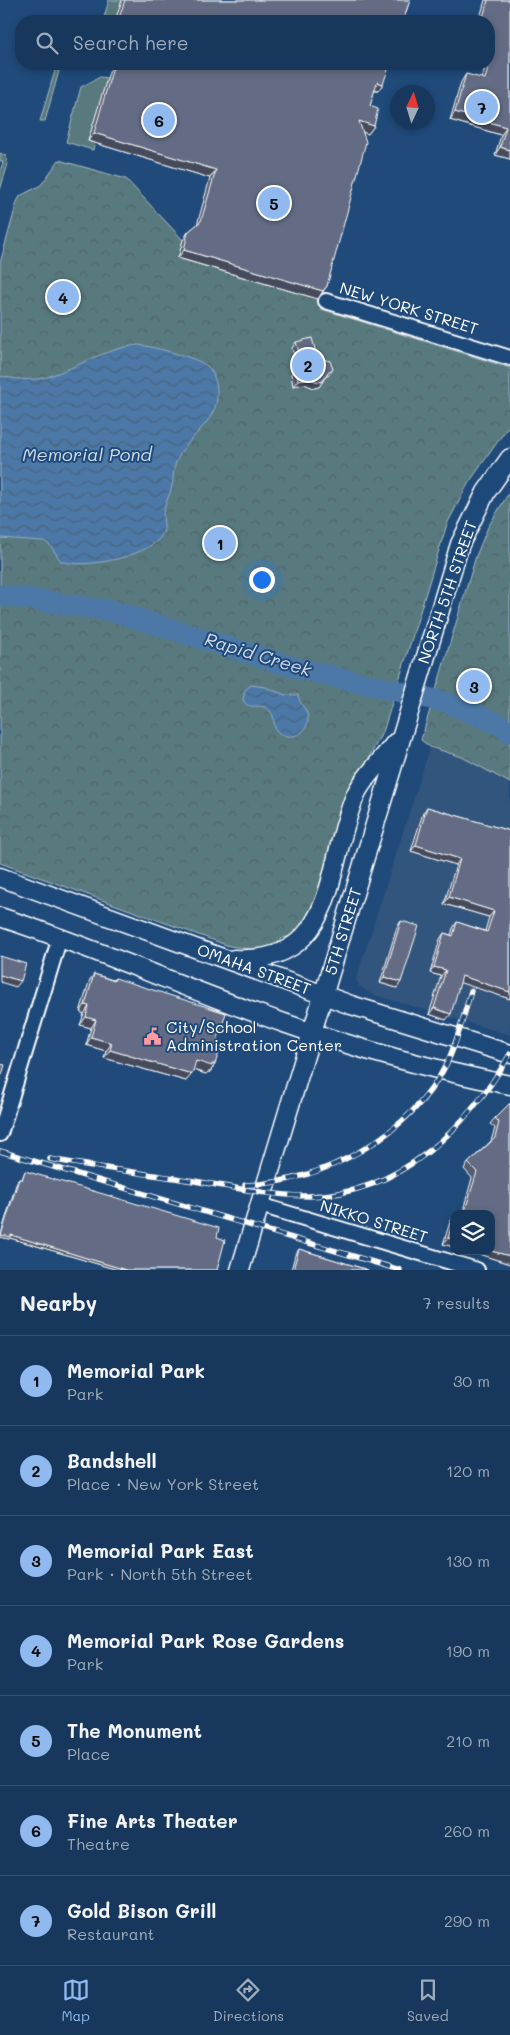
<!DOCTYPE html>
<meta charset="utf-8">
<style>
body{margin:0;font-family:Mali,sans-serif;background:#203f62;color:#f1f3f6}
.controls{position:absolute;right:15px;bottom:15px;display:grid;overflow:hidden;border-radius:10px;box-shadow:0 2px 8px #0003}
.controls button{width:45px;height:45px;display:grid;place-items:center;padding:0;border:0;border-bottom:1px solid #365272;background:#17385c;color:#f1f3f6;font:25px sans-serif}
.compass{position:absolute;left:390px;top:85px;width:45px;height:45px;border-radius:50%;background:#17385c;box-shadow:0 2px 8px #0003;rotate:4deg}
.you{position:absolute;left:261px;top:579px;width:18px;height:18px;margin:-12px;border:4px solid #fff;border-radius:50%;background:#1a73e8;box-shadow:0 0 0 8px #1a73e833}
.badge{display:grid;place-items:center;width:32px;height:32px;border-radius:50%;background:#90b9f0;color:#111;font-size:16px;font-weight:700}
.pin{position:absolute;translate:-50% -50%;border:2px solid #fff;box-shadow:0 1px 5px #0006}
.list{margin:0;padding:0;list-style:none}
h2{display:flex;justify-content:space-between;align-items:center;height:65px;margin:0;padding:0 20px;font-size:21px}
h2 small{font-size:16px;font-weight:400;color:#9eacbb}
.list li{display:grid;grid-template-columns:32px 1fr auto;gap:15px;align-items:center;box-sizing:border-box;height:90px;padding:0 20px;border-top:1px solid #365272}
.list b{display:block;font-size:19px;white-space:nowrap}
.list p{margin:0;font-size:16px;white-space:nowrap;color:#9eacbb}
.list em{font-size:16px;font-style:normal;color:#9eacbb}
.icon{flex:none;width:28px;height:28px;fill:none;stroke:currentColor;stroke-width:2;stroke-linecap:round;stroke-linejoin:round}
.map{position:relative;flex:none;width:510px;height:1270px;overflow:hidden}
.search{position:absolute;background:#17385c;box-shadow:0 2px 8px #0003;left:15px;right:15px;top:15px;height:55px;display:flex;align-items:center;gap:12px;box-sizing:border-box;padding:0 18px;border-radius:20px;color:#9eacbb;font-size:19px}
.sheet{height:695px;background:#17385c}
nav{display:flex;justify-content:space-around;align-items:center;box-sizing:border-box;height:70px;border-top:1px solid #365272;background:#17385c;font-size:14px;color:#9eacbb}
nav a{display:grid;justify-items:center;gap:2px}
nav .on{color:#90b9f0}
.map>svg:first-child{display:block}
.built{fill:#33547d}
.green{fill:#587a7f;stroke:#acbcbf}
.forest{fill:url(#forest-crowns);stroke:#acbcbf}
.water{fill:url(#water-waves);stroke:#94aeca}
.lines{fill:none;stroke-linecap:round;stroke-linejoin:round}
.river{stroke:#4c78a7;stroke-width:21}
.minor-casing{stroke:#fff;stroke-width:18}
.major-casing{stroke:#fff;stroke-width:21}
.minor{stroke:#1f4a7a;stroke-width:14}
.major{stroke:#1f4a7a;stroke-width:18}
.rail-casing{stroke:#fff;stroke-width:5.5}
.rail{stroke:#1f4a7a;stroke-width:4;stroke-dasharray:11;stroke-linecap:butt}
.wall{fill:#555d72;stroke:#fff}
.shaded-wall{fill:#454c5c;stroke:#fff}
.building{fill:#636c84;stroke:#fff}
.labels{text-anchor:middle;stroke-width:4;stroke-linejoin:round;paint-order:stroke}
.street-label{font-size:16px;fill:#fff;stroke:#1f4a7a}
.poi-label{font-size:16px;fill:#fff;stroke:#1f4a7a;text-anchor:start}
.water-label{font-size:18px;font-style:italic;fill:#d2dde9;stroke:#1f4a7a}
</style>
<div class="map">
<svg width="510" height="1270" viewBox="0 0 510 1270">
<defs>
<pattern id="forest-crowns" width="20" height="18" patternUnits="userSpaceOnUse" patternTransform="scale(1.25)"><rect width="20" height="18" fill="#587a7f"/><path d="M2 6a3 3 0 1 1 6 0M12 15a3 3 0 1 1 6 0" fill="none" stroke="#526366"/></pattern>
<pattern id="water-waves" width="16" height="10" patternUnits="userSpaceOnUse" patternTransform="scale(1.25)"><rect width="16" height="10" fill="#4c78a7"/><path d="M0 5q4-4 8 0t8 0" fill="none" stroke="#4c627a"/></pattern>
</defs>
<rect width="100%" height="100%" fill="#1f4a7a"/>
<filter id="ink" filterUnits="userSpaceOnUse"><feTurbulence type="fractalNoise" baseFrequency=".02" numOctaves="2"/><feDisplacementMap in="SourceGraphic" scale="10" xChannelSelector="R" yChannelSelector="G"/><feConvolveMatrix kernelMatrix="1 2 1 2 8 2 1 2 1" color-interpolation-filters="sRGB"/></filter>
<g filter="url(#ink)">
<path class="built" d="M430,747L462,757L510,783V1035L371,994L359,986L356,980Z"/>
<path class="green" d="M109,0H122L115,21H103Z
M57,64H61L45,121H40Z
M100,77L107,78L88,141L95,143L93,150L66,142L81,87Z
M0,153L6,156L8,164L0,190V172L3,162L0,161Z"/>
<path class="forest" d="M59,160L126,179L183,240L178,258L319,299L321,309L510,368V424L468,484L447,524L384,729L352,790L319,895L309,916L292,936L282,938L273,948L250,949L229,946L0,863V263L17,202L20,196L41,185Z
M510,491V783L462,757L430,747L421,740L476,556L488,527Z"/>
<path class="water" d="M139,345C154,347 195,357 207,366C218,375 220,400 213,412C204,430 185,441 177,460C172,470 174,481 171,490C168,498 164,506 163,515C163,520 165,526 164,530C158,556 82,570 61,561L50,545L44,541L0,538V376C14,379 29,381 43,378C76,369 104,348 139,345Z
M251,685L265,687L285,695H298C299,705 309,710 308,720C307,735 289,741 278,732C272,727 276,717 270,711C262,701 249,712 243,700L245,690Z"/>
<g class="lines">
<path class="river" d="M0,595L113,611L300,669L445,702L497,723L510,732"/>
<defs>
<path id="minor" d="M326,301L510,358
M0,1134L60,937
M260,1205L477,1270"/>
<path id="major" d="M0,877L351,1005L510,1054
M0,917C96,948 188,990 284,1023C357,1049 433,1070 510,1085
M234,959C340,965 325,863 356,794C363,778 384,758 395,743
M240,1270L460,544L486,492L510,458"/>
</defs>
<use href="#minor" class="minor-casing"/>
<use href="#major" class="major-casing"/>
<use href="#minor" class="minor"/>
<use href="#major" class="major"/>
<defs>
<path id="rail" d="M0,1151L400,1270
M50,1159C100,1168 150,1174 200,1182C237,1188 273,1196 309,1196C400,1195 468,1127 510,1054
M245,1185C323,1183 411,1135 447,1063C458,1040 464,1015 471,991"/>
</defs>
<use href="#rail" class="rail-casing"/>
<use href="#rail" class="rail"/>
</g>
<path class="wall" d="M122,0H410L403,21H115Z
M485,0H510V159L495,155L501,135L450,120L461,82L466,74L482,79L485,66L477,64H489V21H479Z
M114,64L383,84L378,91H374L370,106L374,126L368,134L363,132L327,286L318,299L178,258L183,240L188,232L197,225L210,178L88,141L109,72Z
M296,342L317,357L329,375L325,377L319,387L314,388L304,384L293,386L291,374L296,368L297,367L292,348Z
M427,807L510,831V999L460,982L446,1020L429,1014L441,976L430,973L440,939L444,933L451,935L453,928L457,922L485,931L489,917L444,904L456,865L411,851L423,813Z
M401,921L397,988L380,983L397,927Z
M94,974L113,980L115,978L216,1045L215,1064L210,1072H208L206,1074L193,1070L186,1081L104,1058L106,1051L86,1045L91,1028L80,1025L84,1014L80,1012L89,982Z
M510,1103V1264L469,1251L491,1214H462L472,1178L464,1169L468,1163L491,1141L495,1128L490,1124L495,1118Z
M25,1171L217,1237V1270H118L10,1238L9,1239L0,1237L17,1181L19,1179H22Z
M454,1216V1247L443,1244L450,1222Z
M299,1249L368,1270H291L295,1255Z"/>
<path class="shaded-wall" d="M477,64H487L485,66Z
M377,82L383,84L378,91L371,90Z
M455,112L506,127L501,135L450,120Z
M359,121L374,126L368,134L353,129Z
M94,133L216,170L210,178L88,141Z
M500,147L510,150V159L495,155Z
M184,250L323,291L318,299L178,258Z
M333,369L329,375L324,378L328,372Z
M308,378L323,381L319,387L314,388L304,384L293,386L298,380Z
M416,845L460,859L456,865L411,851Z
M449,897L494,911L489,917L444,904Z
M434,967L446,970L441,976L430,973Z
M0,975L21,981L16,987L0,982Z
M462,976L510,992V999L458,982Z
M384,977L401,982L397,988L380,983Z
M85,1005L89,1006L84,1014L80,1012Z
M434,1008L451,1014L446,1020L429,1014Z
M86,1017L96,1020L91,1028L80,1025Z
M91,1037L112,1043L106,1051L86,1045Z
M110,1050L192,1074L186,1081L104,1058Z
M196,1061L212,1064H215L210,1072H208L206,1074L190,1069Z
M1,1235H11L126,1270H118L10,1238L9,1239L0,1237Z
M448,1238L454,1239V1247L443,1244Z
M469,1251H491L510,1256V1264Z"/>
<path class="building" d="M125,0H410L403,21H118Z
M488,0H510V150L500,147L506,127L455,112L466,74L485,79L491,59L489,58V21H482Z
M114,64H390L383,84L377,82L370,106L378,109L374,126L359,121L366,142L327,286L323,291L184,250L188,232L201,221L216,170L94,133Z
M312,338L317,357L330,361L333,369L328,372L323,381L318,382L308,378L298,380L296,368L303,365L296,342Z
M427,807L510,831V992L462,976L451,1014L434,1008L446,970L434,967L444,933L453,936L457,922L487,932L494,911L449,897L460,859L416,845Z
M401,921L419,926L401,982L384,977Z
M0,956L26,964L21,981L0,975Z
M94,974L114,981L115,978L226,1013L216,1045L221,1046L215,1064H212V1066L196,1061L192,1074L110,1050L112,1043L91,1037L96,1020L86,1017L89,1006L85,1005Z
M0,1064L5,1065L2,1075H0Z
M510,1103V1256L491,1251V1214H464L477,1172L468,1163L495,1138L499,1122L495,1118Z
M25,1171L219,1228L217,1237L225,1240L217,1270H126L11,1235V1237L1,1235L19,1179L22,1180Z
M454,1217V1239L448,1238Z
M299,1249L368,1270H296L294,1266Z"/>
</g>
<defs>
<symbol id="civic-bare" viewBox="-9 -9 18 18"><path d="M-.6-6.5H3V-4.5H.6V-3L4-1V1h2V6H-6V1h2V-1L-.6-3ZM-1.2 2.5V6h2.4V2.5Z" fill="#ff9aa2" stroke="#1f4a7a" stroke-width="2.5" paint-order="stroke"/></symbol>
</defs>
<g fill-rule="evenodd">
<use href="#civic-bare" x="140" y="1024" width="25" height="25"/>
</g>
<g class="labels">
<g class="street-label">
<text transform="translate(409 308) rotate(17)" y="6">NEW YORK STREET</text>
<text transform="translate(447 592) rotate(-71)" y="6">NORTH 5TH STREET</text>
<text transform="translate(343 931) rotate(-73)" y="6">5TH STREET</text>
<text transform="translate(254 969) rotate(20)" y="6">OMAHA STREET</text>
<text transform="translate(374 1221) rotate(17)" y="6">NIKKO STREET</text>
</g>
<g class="poi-label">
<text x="166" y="1033">City/School<tspan x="166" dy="18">Administration Center</tspan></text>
</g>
<g class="water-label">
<text x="87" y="461">Memorial Pond</text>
<text transform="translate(258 655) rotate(17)" y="6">Rapid Creek</text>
</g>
</g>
</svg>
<div class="controls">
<button><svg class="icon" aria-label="layers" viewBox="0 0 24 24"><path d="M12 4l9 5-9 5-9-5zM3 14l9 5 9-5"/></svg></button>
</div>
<svg class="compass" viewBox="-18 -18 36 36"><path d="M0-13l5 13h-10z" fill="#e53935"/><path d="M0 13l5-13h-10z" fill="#9eacbb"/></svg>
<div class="you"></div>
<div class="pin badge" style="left:220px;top:543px">1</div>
<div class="pin badge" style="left:308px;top:365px">2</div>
<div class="pin badge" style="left:474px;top:686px">3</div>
<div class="pin badge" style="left:63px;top:297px">4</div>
<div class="pin badge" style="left:274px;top:203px">5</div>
<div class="pin badge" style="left:159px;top:120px">6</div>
<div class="pin badge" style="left:482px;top:107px">7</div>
<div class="search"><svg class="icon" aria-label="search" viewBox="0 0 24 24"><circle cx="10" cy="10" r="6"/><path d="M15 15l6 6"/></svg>Search here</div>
</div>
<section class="sheet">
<h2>Nearby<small>7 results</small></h2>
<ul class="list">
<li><span class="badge">1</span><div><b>Memorial Park</b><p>Park</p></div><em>30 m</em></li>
<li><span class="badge">2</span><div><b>Bandshell</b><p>Place · New York Street</p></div><em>120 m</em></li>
<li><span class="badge">3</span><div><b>Memorial Park East</b><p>Park · North 5th Street</p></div><em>130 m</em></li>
<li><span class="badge">4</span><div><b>Memorial Park Rose Gardens</b><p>Park</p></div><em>190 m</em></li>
<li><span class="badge">5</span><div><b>The Monument</b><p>Place</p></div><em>210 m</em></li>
<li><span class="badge">6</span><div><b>Fine Arts Theater</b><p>Theatre</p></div><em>260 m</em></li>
<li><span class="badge">7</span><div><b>Gold Bison Grill</b><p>Restaurant</p></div><em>290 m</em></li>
</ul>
</section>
<nav>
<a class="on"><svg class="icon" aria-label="map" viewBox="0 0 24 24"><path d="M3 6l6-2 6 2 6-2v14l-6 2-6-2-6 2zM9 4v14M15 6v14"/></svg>Map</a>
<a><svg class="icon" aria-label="directions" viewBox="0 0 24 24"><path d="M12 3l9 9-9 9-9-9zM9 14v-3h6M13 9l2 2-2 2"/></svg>Directions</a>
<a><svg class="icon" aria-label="saved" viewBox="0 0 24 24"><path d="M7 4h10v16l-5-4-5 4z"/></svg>Saved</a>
</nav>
